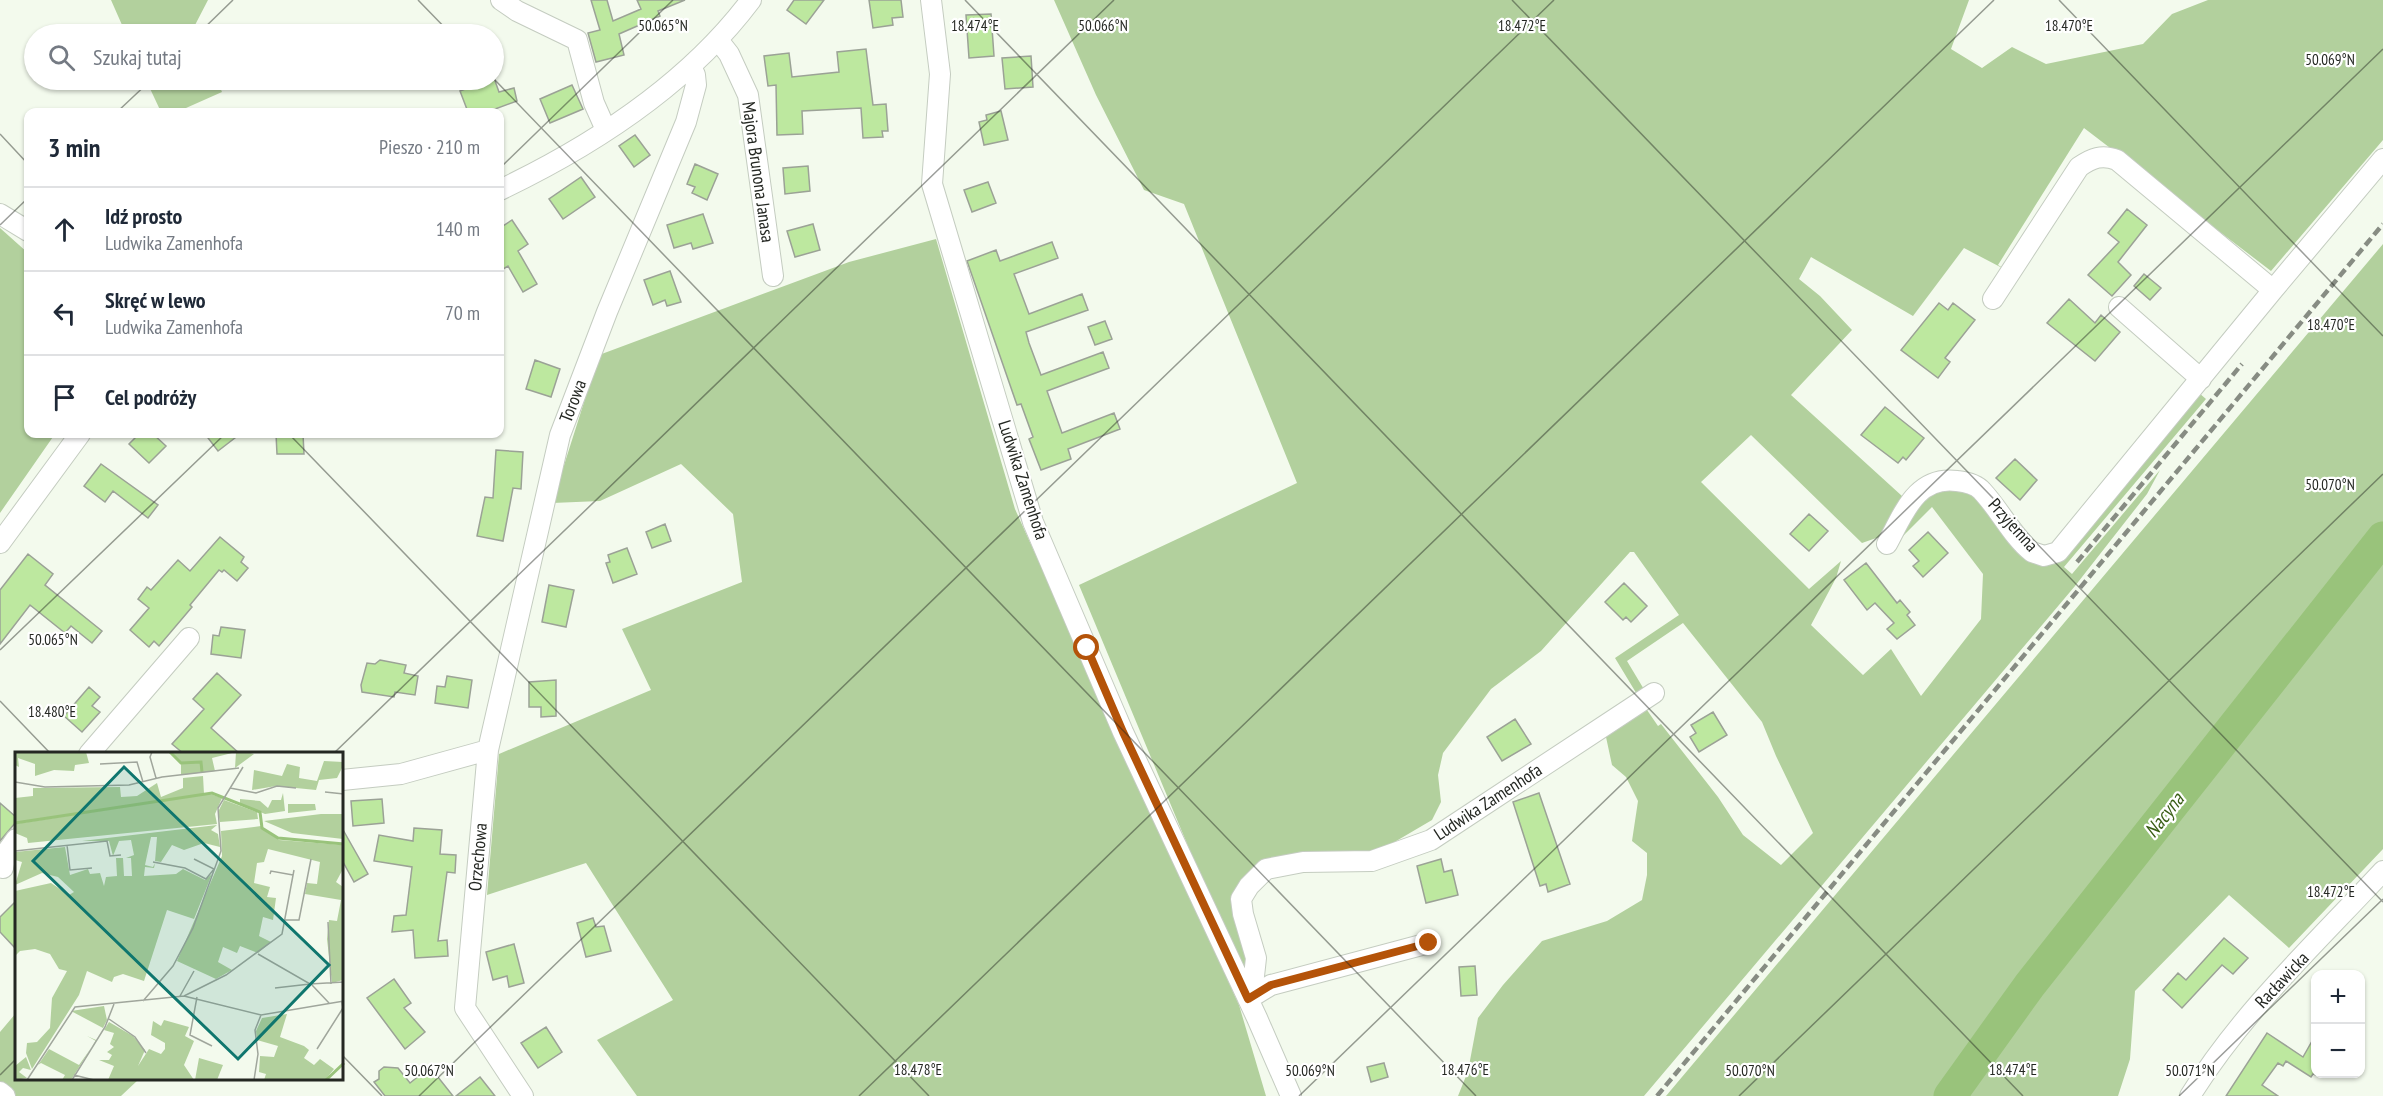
<!DOCTYPE html>
<html lang="pl">
<meta charset="utf-8">
<style>
body{margin:0;font-family:"PT Sans Narrow",sans-serif;background:#f6f6f7;color:#1f2937}
.controls{position:absolute;right:18px;bottom:18px;display:grid;overflow:hidden;border-radius:12px;box-shadow:0 2px 4px #0004}
.controls button{width:54px;height:54px;display:grid;place-items:center;padding:0;border:0;border-bottom:2px solid #e0e1e3;background:#fff;color:#1f2937;font:30px sans-serif}
.stop{position:absolute;width:18px;height:18px;margin:-14px;border:4px solid #b45309;border-radius:50%;background:#fff}
.stop.end{background:#b45309;border-color:#fff;box-shadow:0 2px 6px #0008}
.list{margin:0;padding:0;list-style:none}
h2{display:flex;justify-content:space-between;align-items:center;height:78px;margin:0;padding:0 24px;font-size:26px}
h2 small{font-size:20px;font-weight:400;color:#747a83}
.list li{display:grid;grid-template-columns:39px 1fr auto;gap:18px;align-items:center;box-sizing:border-box;height:84px;padding:0 24px;border-top:2px solid #e0e1e3}
.list b{display:block;font-size:22px;white-space:nowrap}
.list p{margin:0;font-size:20px;white-space:nowrap;color:#747a83}
.list em{font-size:20px;font-style:normal;color:#747a83}
.icon{flex:none;width:33px;height:33px;fill:none;stroke:currentColor;stroke-width:2;stroke-linecap:round;stroke-linejoin:round}
.map{position:relative;flex:none;width:2383px;height:1096px;overflow:hidden}
.search{position:absolute;background:#fff;box-shadow:0 2px 4px #0004;left:24px;top:24px;width:480px;height:66px;display:flex;align-items:center;gap:15px;box-sizing:border-box;padding:0 21px;border-radius:33px;color:#747a83;font-size:22px}
.panel{position:absolute;background:#fff;box-shadow:0 2px 4px #0004;left:24px;top:108px;width:480px;height:330px;border-radius:12px}
.map>svg:first-child{display:block}
.green{fill:#b2d09d}
.lines{fill:none;stroke-linecap:round;stroke-linejoin:round}
.river{stroke:#99c37b;stroke-width:33}
.building{fill:#bde89f;stroke:#9ba296;stroke-width:1.5}
.minor-casing{stroke:#c4ccc0;stroke-width:22}
.minor{stroke:#fff;stroke-width:20}
.rail{stroke:#878c83;stroke-width:4.5;stroke-dasharray:9 4.5;stroke-linecap:butt}
.route{stroke:#b45309;stroke-width:8}
.ticks{fill:none;stroke:#242722;stroke-width:1.5;stroke-opacity:0.45}
.labels{text-anchor:middle;stroke-width:4.5;stroke-linejoin:round;paint-order:stroke}
.street-label{font-size:18px;fill:#242722;stroke:#fff}
.water-label{font-size:20px;font-style:italic;fill:#395e15;stroke:#fff}
.inset-river{fill:none;stroke:#99c37b;stroke-width:3}
.inset-road{fill:none;stroke:#a0a69c;stroke-width:1.5}
.view{fill:#0f766e;fill-opacity:0.15;stroke:#0f766e;stroke-width:3}
.inset-edge{fill:none;stroke:#242722;stroke-width:3}
.ticks-label{font-size:15px;text-anchor:middle;fill:#242722;stroke:#fff;stroke-width:4.5;stroke-linejoin:round;paint-order:stroke}
</style>
<div class="map">
<svg width="2383" height="1096" viewBox="0 0 2383 1096">
<rect width="100%" height="100%" fill="#f3faed"/>
<path class="green" d="M111,0H208L194,27L197,34H126Z
M1054,0H1969L1951,49L1982,68L2012,47L2046,64L2143,44L2172,14L2208,0H2383V140L2271,271L2084,128L1998,265L2006,270L1964,248L1913,316L1811,257L1799,279L1820,296L1852,330L1791,395L1902,496L1882,536L1862,543L1751,435L1701,482L1809,589L1841,561L1836,578L1811,625L1863,675L1891,649L1921,696L1981,619L1983,574L1932,507L1902,537L1911,507L1933,490L1974,491L2048,562L2199,393L2206,399L2064,567L2072,574L2160,470L2147,494L2075,586L1644,1096H1458L1468,1071L1478,1018L1503,985L1542,941L1607,921L1642,900L1647,875V853L1632,841L1638,801L1626,777L1612,765L1606,737L1647,710L1658,726L1661,724L1718,797L1743,835L1781,865L1813,833L1776,756L1762,722L1683,623L1627,661L1645,691L1638,696L1615,658L1679,615L1634,552H1630L1541,651L1491,689L1443,753L1438,775L1441,802L1432,820L1369,857L1240,883L1242,941L1248,970L1236,961L1079,585L1297,483L1184,204L1144,190L1096,95Z
M146,80H217L222,92L177,112H161Z
M0,228L28,253V434H55L0,513Z
M936,239L1015,509L1239,1005L1266,1096H637L597,1040L673,1000L586,863L487,895L499,754L651,690L622,629L742,582L733,514L681,464L600,501L552,503L599,355L849,262Z
M2383,244V529L2030,977L1943,1096H1666Z
M2383,547V849L2289,948L2229,895L2135,991L2130,1059L2118,1096H1961L2050,970Z
M16,1013V1080H138L121,1096H14L0,1085V1032Z"/>
<g class="lines">
<path class="river" d="M1950,1096L2029,986L2383,538"/>
</g>
<path class="building" d="M591,0H607L613,21L641,9L637,0H685L658,11L660,16L619,34L624,55L596,62L588,33L600,30Z
M794,0H824L806,24L787,10Z
M869,0H901L903,17L892,18L893,25L873,28Z
M991,14L994,56L969,58L966,15Z
M866,49L873,105L886,104L888,131H882L883,137L863,138L861,108L802,111L803,134L777,135L776,85L768,86L764,56L789,53L792,77L839,72L837,52Z
M1031,56L1033,87L1005,89L1002,58Z
M494,78L499,92L514,88L517,101L487,112H468L460,91Z
M572,85L583,109L550,123L540,99Z
M1001,111L1008,140L984,145L979,122L987,120L986,115Z
M635,135L650,155L634,167L619,146Z
M695,164L718,174L707,200L692,193L695,187L687,184Z
M808,166L810,191L785,194L783,168Z
M581,177L595,197L563,219L549,199Z
M988,182L996,203L972,212L964,190Z
M2127,209L2147,225L2118,262L2131,275L2112,296L2088,275L2119,242L2108,233Z
M703,214L713,243L693,249L691,243L674,248L667,225Z
M512,220L528,244L518,251L537,284L523,292L508,266L500,271V228Z
M813,224L820,250L795,257L787,231Z
M1052,242L1058,258L1014,274L1029,314L1082,294L1088,310L1026,332L1029,343L1041,375L1103,352L1109,368L1047,391L1062,433L1114,413L1120,429L1068,449L1071,459L1041,470L1029,439L1033,437L1021,404L1017,405L967,261L996,250L1000,261Z
M670,271L681,302L667,306L665,300L653,305L644,280Z
M2144,274L2161,288L2150,300L2134,286Z
M2069,299L2095,323L2101,315L2120,332L2095,361L2047,323Z
M1939,303L1948,310L1953,303L1975,320L1945,358L1950,362L1938,378L1901,350Z
M1105,321L1112,339L1095,345L1088,327Z
M535,360L560,369L551,397L526,389Z
M1885,407L1924,438L1906,460L1903,457L1898,463L1861,435Z
M139,434H153L166,446L149,463L129,444Z
M205,434H240L218,451Z
M276,434H303L304,454H277Z
M496,450L523,452L521,489L513,488L503,541L477,536L485,497L493,498Z
M2015,459L2037,480L2020,500L1996,478Z
M101,464L158,505L148,518L113,491L105,502L84,486Z
M1809,514L1828,531L1809,551L1790,534Z
M665,524L671,541L652,548L646,532Z
M1928,532L1948,553L1923,577L1913,566L1919,561L1909,550Z
M220,537L244,557L241,562L248,568L237,581L224,570L222,572L219,570L190,605L192,607L159,646L154,641L149,647L130,630L149,608L138,599L147,587L151,590L178,560L190,571Z
M627,548L637,574L613,583L606,563L610,562L608,555Z
M28,554L53,574L45,585L102,631L92,643L71,626L65,633L30,605L0,644V590Z
M1866,563L1897,603L1900,600L1910,612L1907,615L1915,625L1897,639L1887,629L1894,623L1875,603L1867,610L1844,580Z
M1624,583L1647,606L1631,622L1626,617L1623,620L1605,602Z
M549,585L574,590L566,627L542,622Z
M221,627L245,630L241,658L211,654L213,635L219,636Z
M380,660L406,665L404,673L418,676L415,695L395,692L394,697L362,692L361,685L367,663L375,664Z
M217,673L241,695L211,728L240,754H184L172,744L204,709L193,699Z
M447,676L472,680L468,708L435,703L437,686L445,687Z
M556,680V716L541,717V707H529V682Z
M89,687L100,697L92,706L100,712L82,732L64,716Z
M1713,712L1727,735L1699,752L1690,737L1696,733L1691,725Z
M1515,719L1531,744L1502,761L1487,737Z
M1539,793L1570,884L1548,892L1546,884L1540,886L1513,802Z
M382,799L384,823L353,826L351,801Z
M0,803L16,817V822L0,841Z
M342,828L368,874L354,882L342,860Z
M414,828L442,830L440,854L456,855L455,873L447,872L438,941L447,940L448,956L415,958L413,930L392,932L394,916L406,915L412,867L374,861L379,835L413,841Z
M1441,859L1444,872L1452,870L1458,895L1426,903L1417,866Z
M16,901V949L0,932V917Z
M593,918L596,927L604,926L611,951L586,957L577,923Z
M2224,938L2248,958L2233,974L2222,965L2182,1008L2163,990L2178,973L2186,980Z
M514,944L524,983L509,987L507,976L493,980L486,952Z
M1475,966L1477,995L1461,996L1459,967Z
M394,979L411,1003L404,1008L425,1032L405,1049L367,998Z
M546,1027L562,1052L538,1068L521,1043Z
M2267,1033L2303,1057L2316,1034V1075L2313,1074L2311,1077L2286,1061L2283,1066L2278,1063L2262,1085L2278,1096H2226Z
M1384,1063L1388,1077L1371,1082L1367,1067Z
M384,1067L398,1068L410,1083L430,1067L453,1096H385L374,1082L379,1079V1071Z
M480,1077L495,1096H456Z"/>
<g class="lines">
<defs>
<path id="minor" d="M501,0L517,11L577,40L594,103L606,130
M931,0L940,74L932,184L1033,522L1123,732L1257,1018L1291,1096
M718,40L729,54L748,95L773,276
M500,190C594,145 688,84 751,0
M0,214L28,231
M1993,299L2079,167C2092,158 2102,154 2117,160L2273,290
M2119,307L2201,379
M0,543L80,434
M1887,544C1903,515 1916,475 1957,481C1966,482 1976,484 1982,491C2000,510 2012,536 2032,552L2044,556L2058,552L2273,290L2383,159
M89,754L189,638
M342,780L401,774L488,750
M3,868L6,853L16,839
M1248,999L1254,976L1256,958L1243,914L1241,899L1249,886L1266,869L1303,862L1372,861L1431,840L1654,693
M1248,999L1271,985L1429,943
M0,1092L5,1096
M523,1096L465,1008L488,750L560,435L607,312L686,122L696,85L695,75L691,66
M2190,1096C2242,1012 2316,943 2383,871"/>
</defs>
<use href="#minor" class="minor-casing"/>
<use href="#minor" class="minor"/>
<path class="rail" d="M2077,562L2242,364
M1657,1096L2383,224"/>
</g>
<g class="lines">
<path class="route" d="M1087,648L1123,732L1248,999L1271,985L1429,943"/>
</g>
<path class="ticks" d="M418,0L451,34M965,0L2023,1096M1512,0L2383,902M2059,0L2383,336M198,34L233,0M494,79L1476,1096M117,112L151,80M0,134L28,164M500,168L673,0M0,225L28,198M289,434L929,1096M0,650L225,434M0,701L51,754M333,754L1114,0M342,1055L382,1096M0,1075L16,1059M419,1096L1554,0M859,1096L1994,0M1299,1096L2383,49M1739,1096L2383,474M2179,1096L2383,899"/>
<g class="labels">
<g class="street-label">
<text transform="translate(758 172) rotate(82)" y="6">Majora Brunona Janasa</text>
<text transform="translate(573 401) rotate(-69)" y="6">Torowa</text>
<text transform="translate(1023 480) rotate(72)" y="6">Ludwika Zamenhofa</text>
<text transform="translate(2013 525) rotate(48)" y="6">Przyjemna</text>
<text transform="translate(1488 802) rotate(-33)" y="6">Ludwika Zamenhofa</text>
<text transform="translate(478 857) rotate(-85)" y="6">Orzechowa</text>
<text transform="translate(2282 980) rotate(-47)" y="6">Racławicka</text>
</g>
<g class="water-label">
<text transform="translate(2164 815) rotate(-52)" y="7">Nacyna</text>
</g>
</g>
<g transform="translate(15 752)">
<rect width="328" height="328" fill="#f3faed"/>
<path d="M0,0H71L74,11L60,13L59,19L39,18L20,24V12L3,6L4,15L0,13ZM155,0H232L239,2L220,16L221,0L197,6L200,19L166,23V12ZM309,9L328,10V14L322,26L304,28L301,38L261,34L237,38L239,18L267,24L272,12L285,15L284,26L302,29ZM188,24L189,42L185,43L0,71V46L18,44V36L105,35L106,45L122,44L142,31L146,45L168,36V26ZM268,41L270,59L250,62L225,52V47L245,49L253,56L257,48H266ZM195,42L207,46L200,62L202,72L13,91L12,86L0,81V72ZM209,48L242,60L243,67L205,70L203,60ZM273,52H300L301,58L273,61ZM306,62H328V87L277,81L249,69ZM202,73L196,78L203,82L205,95L189,91L169,98L157,93L146,110L140,109L142,85H136L130,113L138,115L140,111L139,116L130,115L129,124L161,122L168,117L190,128L197,122L179,167L152,158L129,229L108,222L99,225L97,230L72,219L64,243L17,317L11,301L12,291L22,290L35,276L37,246L52,219L44,217L35,202L20,197L5,199L0,204V139L36,131L54,143L59,140L43,125L27,121L0,133L7,110L0,108V100L50,95L55,123L73,117L75,122L85,121L89,134L91,125L102,124L101,106H108L109,124H117L116,106H111L119,103L116,88L104,89L98,104L94,89H67ZM246,74L264,88L328,93V117L321,130L328,135V228L317,231L312,187L314,168L322,169L326,148L290,142L292,131L302,132L305,110L253,97L249,110L242,111L239,131L255,135L252,145L261,146L258,168L248,165L244,184L256,190L243,201L225,194L222,201L208,195L203,210L217,218L201,227L162,209L207,104L206,79ZM89,254L92,268L88,276L56,259ZM272,262L265,285L289,294L294,298L289,306L299,313L305,307L319,317L310,328H249L251,322L244,320L245,304L259,305L263,294L242,288L241,279L247,266ZM149,268L174,275L170,284L179,289L169,313L179,328H93L99,314L84,308H94L97,303L92,300L99,295L95,292L99,281L89,278L94,270L118,284L130,298L123,314L134,297L146,302L150,297V291L136,283L138,269L146,274ZM88,277L56,328H47L50,323L26,311L23,313L34,297L64,313L81,289L72,284L81,288ZM11,305L16,318L8,316L4,320L12,326L0,328V314ZM184,306L208,313L202,328H180Z" fill="#b2d09d"/>
<path class="inset-river" d="M155,0L166,11L186,10L187,20M0,71L197,41L245,60L247,76L263,86L329,92M311,328L329,311"/>
<path class="inset-road" d="M137,0L135,5L141,26M85,12L122,10L128,30M0,30L30,35L114,33L147,25L224,16M215,36L241,41L262,34L281,36M310,40L329,42M52,93L55,118L77,116M0,99L92,89L95,104L106,103M138,110L170,116L191,127L199,117L179,107M255,122L256,119L278,123M269,168H284L296,107M313,170L316,232M243,202L295,232L329,230M297,233L314,251M260,236L295,232M165,244L179,219M169,244L211,223L267,182L279,118M182,245L175,283L197,294M128,249L158,214L178,176L206,99L203,56L228,15M94,267L120,285L131,301M302,297L328,256L327,250M59,323L79,328M12,328L60,255L169,244L246,263L329,249M57,328L90,275L99,252M239,328L243,302L240,278L246,263"/>
<path class="view" d="M109,15L314,213L223,307L18,109Z"/>
<rect width="328" height="328" class="inset-edge"/>
</g>
<g class="ticks-label">
<text x="663" y="31">50.065°N</text>
<text x="1103" y="31">50.066°N</text>
<text x="975" y="31">18.474°E</text>
<text x="1522" y="31">18.472°E</text>
<text x="2069" y="31">18.470°E</text>
<text x="2330" y="65">50.069°N</text>
<text x="2331" y="330">18.470°E</text>
<text x="2330" y="490">50.070°N</text>
<text x="53" y="645">50.065°N</text>
<text x="52" y="717">18.480°E</text>
<text x="2331" y="897">18.472°E</text>
<text x="918" y="1075">18.478°E</text>
<text x="1465" y="1075">18.476°E</text>
<text x="2013" y="1075">18.474°E</text>
<text x="429" y="1076">50.067°N</text>
<text x="1310" y="1076">50.069°N</text>
<text x="1750" y="1076">50.070°N</text>
<text x="2190" y="1076">50.071°N</text>
</g>
</svg>
<div class="controls">
<button>+</button>
<button>−</button>
</div>
<div class="stop" style="left:1087px;top:648px"></div>
<div class="stop end" style="left:1429px;top:943px"></div>
<div class="search"><svg class="icon" aria-label="search" viewBox="0 0 24 24"><circle cx="10" cy="10" r="6"/><path d="M15 15l6 6"/></svg>Szukaj tutaj</div>
<section class="panel">
<h2>3 min<small>Pieszo · 210 m</small></h2>
<ul class="list">
<li><svg class="icon" aria-label="ahead" viewBox="0 0 24 24"><path d="M12 20V5M6 11l6-6 6 6"/></svg><div><b>Idź prosto</b><p>Ludwika Zamenhofa</p></div><em>140 m</em></li>
<li><svg class="icon" aria-label="left" viewBox="0 0 24 24"><path d="M17 20v-9H6M10 6l-5 5 5 5"/></svg><div><b>Skręć w lewo</b><p>Ludwika Zamenhofa</p></div><em>70 m</em></li>
<li><svg class="icon" aria-label="arrive" viewBox="0 0 24 24"><path d="M6 21V4h12l-3 4 3 4H6"/></svg><div><b>Cel podróży</b></div></li>
</ul>
</section>
</div>
